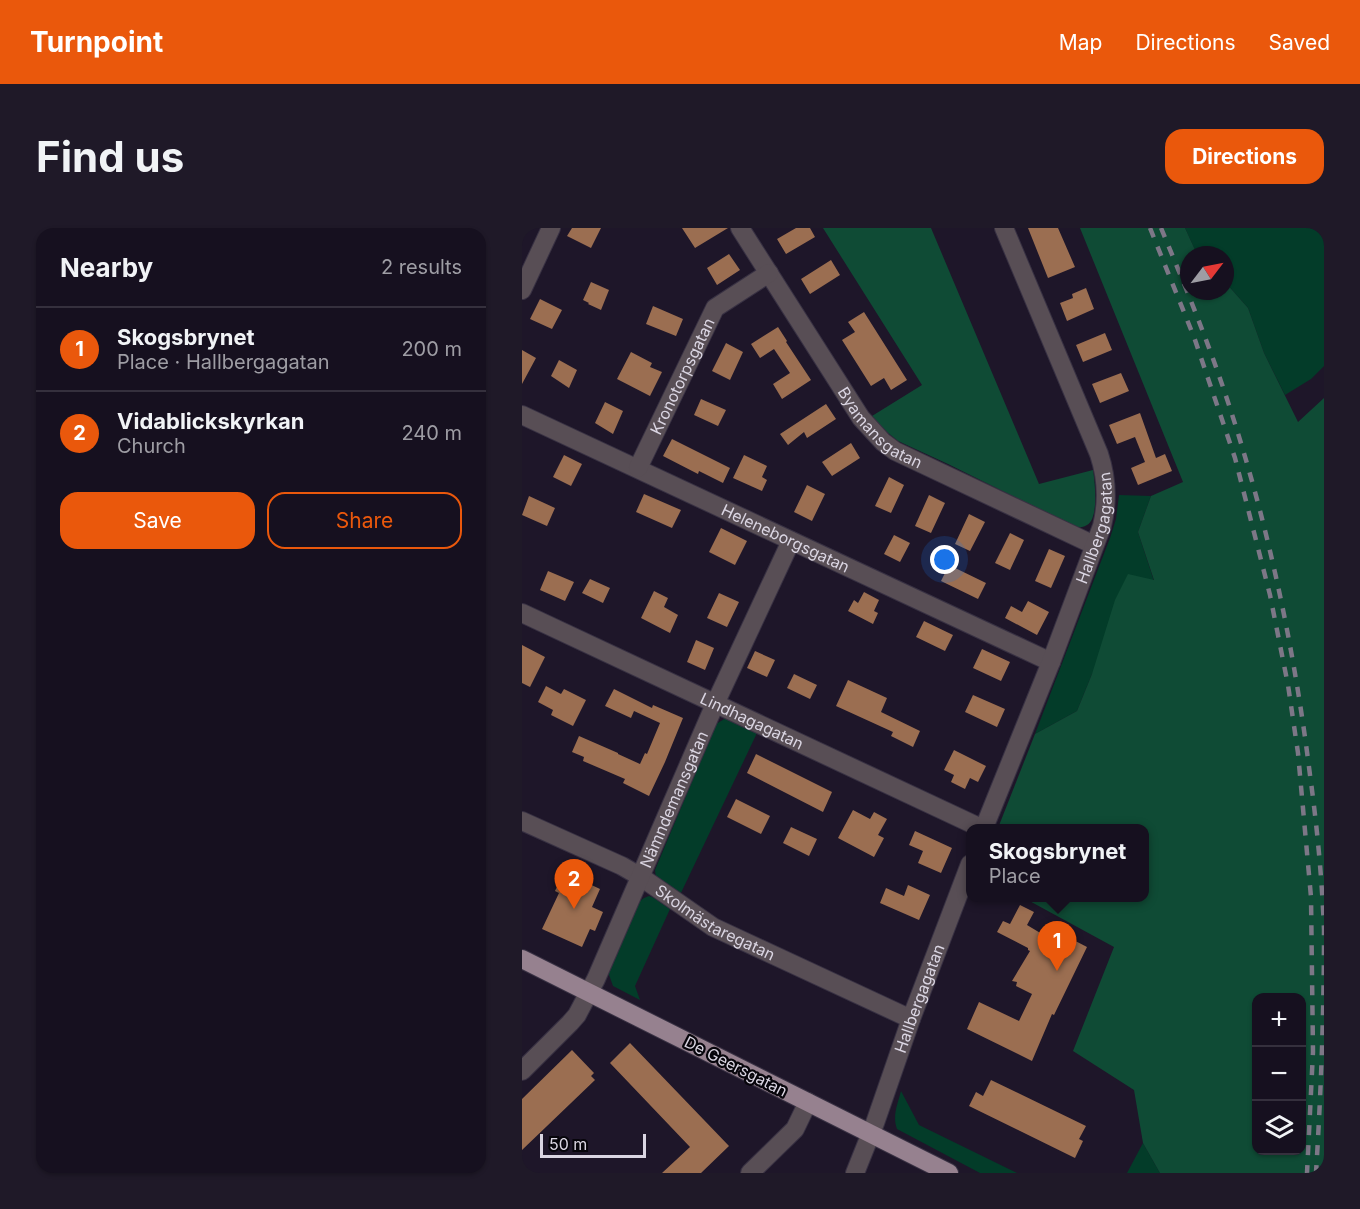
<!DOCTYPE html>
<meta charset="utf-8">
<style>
body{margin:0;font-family:Inter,sans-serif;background:#1f1928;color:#f1f3f6}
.controls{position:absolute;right:18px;bottom:18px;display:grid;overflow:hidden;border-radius:12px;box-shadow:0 2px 4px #0004}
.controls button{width:54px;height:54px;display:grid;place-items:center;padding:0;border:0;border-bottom:2px solid #35303d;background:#16101f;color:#f1f3f6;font:30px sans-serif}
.compass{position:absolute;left:658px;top:18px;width:54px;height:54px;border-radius:50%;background:#16101f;box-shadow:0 2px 4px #0004;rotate:58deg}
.scale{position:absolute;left:18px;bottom:15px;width:106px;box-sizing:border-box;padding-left:6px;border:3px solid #dad5e2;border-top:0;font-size:16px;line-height:21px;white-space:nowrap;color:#dad5e2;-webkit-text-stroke:4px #07050b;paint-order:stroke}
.you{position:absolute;left:423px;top:332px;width:21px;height:21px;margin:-15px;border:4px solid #fff;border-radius:50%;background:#1a73e8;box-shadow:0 0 0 9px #1a73e833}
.badge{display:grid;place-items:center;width:39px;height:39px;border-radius:50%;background:#ea580c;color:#fff;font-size:20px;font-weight:700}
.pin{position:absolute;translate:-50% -50px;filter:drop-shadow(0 2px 3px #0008)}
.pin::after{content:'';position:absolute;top:32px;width:21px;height:18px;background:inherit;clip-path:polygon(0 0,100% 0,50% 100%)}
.popup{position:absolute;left:444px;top:596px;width:183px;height:78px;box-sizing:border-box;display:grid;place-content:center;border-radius:12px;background:#16101f;filter:drop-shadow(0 2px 4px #0005);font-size:20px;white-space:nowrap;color:#9e9da4}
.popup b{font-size:22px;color:#f1f3f6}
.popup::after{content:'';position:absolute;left:50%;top:100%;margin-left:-12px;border:12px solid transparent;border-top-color:#16101f}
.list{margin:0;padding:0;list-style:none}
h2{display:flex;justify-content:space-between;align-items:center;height:78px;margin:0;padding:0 24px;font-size:26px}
h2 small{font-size:20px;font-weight:400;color:#9e9da4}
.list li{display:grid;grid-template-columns:39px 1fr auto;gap:18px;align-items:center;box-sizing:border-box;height:84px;padding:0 24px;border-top:2px solid #35303d}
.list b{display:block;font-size:22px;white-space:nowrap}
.list p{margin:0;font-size:20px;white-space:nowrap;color:#9e9da4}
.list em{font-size:20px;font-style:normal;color:#9e9da4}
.actions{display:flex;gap:12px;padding:18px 24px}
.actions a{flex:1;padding:14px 0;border:2px solid #ea580c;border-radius:18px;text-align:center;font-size:21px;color:#ea580c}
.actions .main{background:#ea580c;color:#fff}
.icon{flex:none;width:33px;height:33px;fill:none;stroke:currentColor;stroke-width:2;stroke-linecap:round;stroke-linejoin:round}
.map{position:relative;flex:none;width:802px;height:945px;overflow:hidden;border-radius:18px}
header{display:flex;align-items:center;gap:36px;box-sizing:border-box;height:84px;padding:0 30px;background:#ea580c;color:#fff}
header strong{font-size:28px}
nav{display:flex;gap:33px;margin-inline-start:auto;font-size:21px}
.intro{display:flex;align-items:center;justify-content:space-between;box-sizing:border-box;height:144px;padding:0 36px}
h1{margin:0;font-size:42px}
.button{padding:15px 27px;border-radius:18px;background:#ea580c;color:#fff;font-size:21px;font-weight:700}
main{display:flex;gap:36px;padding:0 36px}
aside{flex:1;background:#16101f;border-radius:18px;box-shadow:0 2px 4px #0004}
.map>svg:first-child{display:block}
.green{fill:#033c29}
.forest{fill:#0f4b35;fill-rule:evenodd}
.building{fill:#9b6e51}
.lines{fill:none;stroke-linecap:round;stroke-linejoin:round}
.minor-casing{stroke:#383143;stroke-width:20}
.major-casing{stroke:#383143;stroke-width:20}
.minor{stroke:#584e55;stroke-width:18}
.major{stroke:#96818f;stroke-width:18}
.rail{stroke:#7d7787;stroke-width:4.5;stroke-dasharray:10 10;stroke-linecap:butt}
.labels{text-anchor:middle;stroke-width:4.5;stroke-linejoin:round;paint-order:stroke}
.street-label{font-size:16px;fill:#dad5e2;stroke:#07050b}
</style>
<header>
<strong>Turnpoint</strong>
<nav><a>Map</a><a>Directions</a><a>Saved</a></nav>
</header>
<div class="intro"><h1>Find us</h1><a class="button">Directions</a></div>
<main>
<aside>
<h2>Nearby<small>2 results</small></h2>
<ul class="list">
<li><span class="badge">1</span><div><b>Skogsbrynet</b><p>Place · Hallbergagatan</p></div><em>200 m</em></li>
<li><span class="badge">2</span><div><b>Vidablickskyrkan</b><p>Church</p></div><em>240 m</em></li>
</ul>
<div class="actions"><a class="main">Save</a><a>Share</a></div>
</aside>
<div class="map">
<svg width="802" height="945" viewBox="0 0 802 945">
<rect width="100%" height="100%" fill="#1e1629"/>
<path class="green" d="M663,0H802V138L789,151L763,167L742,125L726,80L703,54V27H678L673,22Z
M597,267L629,268L616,304L632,353L570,446L555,483L513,506L588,310L594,291Z
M204,490L235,505L158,667L134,651L133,642L194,496Z
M127,668L132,670L148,681L113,758L118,772L91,758L86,744L118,673L122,670Z
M379,863L397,897L495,945H458L375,901C370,888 376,875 379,863Z
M621,915L638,945H605Z"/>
<path class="forest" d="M301,0H409L517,256L571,242C573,254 577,291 565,297C562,299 558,299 555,300L426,236L376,213L360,200L350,188L400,157Z
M558,0H663L673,22L678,27H667V63H703V54L726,80L742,125L776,194L802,170V945H638L621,915L612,862L551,823L592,719L502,670H622V600H476L513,506L555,483L570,446L593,372L606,346L632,352L616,304L629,268L661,254ZM734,770H780V922H734Z"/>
<path class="building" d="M50,0H79L69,20L45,8Z
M160,0H206L173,20Z
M274,0H288L293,9L264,26L255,11Z
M506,0H536L553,39L526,50Z
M207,26L218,42L195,57L185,40Z
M309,32L318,47L288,66L279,51Z
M69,54L87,62L79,82L66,76L67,75L61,72Z
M564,60L572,81L545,93L538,75L551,70L550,66Z
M18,71L40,82L30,101L8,91Z
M131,78L161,91L154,108L124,96Z
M342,84L385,152L369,162L362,150L349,158L320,112L333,104L326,94Z
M256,99L265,113L264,114L289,152L260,171L251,156L268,145L252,121L238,130L229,116Z
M583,105L590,122L561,134L554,117Z
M204,115L221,124L208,152L190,143Z
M0,122L14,130L0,156Z
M109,124L130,135L128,139L140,144L128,168L95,151Z
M37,132L55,142L47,160L29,148Z
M599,145L607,163L578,175L570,156Z
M179,171L204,182L196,198L172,187Z
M83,174L101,183L91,206L73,195Z
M304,176L314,191L285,210L282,204L266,217L258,206Z
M618,185L634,230L643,226L650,243L616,257L609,240L623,234L613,209L595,216L587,197Z
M150,211L208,240L201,255L177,243L176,246L141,228Z
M329,215L338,230L310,248L300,234Z
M42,227L60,236L49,258L31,249Z
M222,227L245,238L240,249L245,252L240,263L211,250Z
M367,249L382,257L369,285L353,278Z
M285,257L303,266L290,293L272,284Z
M122,266L159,282L150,300L114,284Z
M407,267L423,275L409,305L393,298Z
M7,268L33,280L25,298L0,287Z
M447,286L463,294L448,323L433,316Z
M199,300L225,313L213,337L187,324Z
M488,305L502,312L488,342L473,335Z
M372,307L388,315L378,334L362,326Z
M527,321L543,328L529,360L513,353Z
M427,337L464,355L456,371L419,353Z
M26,343L52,354L43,373L18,362Z
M68,351L88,360L81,375L60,365Z
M132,363L146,370L142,379L156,387L148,405L119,390Z
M342,364L357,372L352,383L356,385L351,396L326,383L332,372L336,375Z
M197,365L217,374L205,399L185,390Z
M506,373L527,384L515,407L483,390L489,378L500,384Z
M402,393L431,407L423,423L394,409Z
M174,412L192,420L183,442L165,434Z
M0,417L23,429L8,459L0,455Z
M460,421L488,434L479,453L451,440Z
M233,423L253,432L245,449L225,440Z
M272,446L295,457L288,471L265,460Z
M326,452L365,470L359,484L398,503L391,519L369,508L371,504L314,478Z
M24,458L39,466L42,461L64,472L51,498L29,487L31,482L16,474Z
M92,461L130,480L131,477L161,490L143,534L127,568L101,555L103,551L61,533L62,529L50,524L57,508L96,525V526L118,536L123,525L125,526L138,495L112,483L109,490L83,478Z
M451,467L483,481L475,499L443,484Z
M432,522L464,538L456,554L448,550L443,561L429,554L432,547L422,542Z
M234,526L310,564L301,584L225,545Z
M214,571L248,588L239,606L205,589Z
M331,582L348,591L352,584L365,591L356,607L362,610L352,629L316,610Z
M269,599L295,611L287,628L261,615Z
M393,603L430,620L419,645L396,635L401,623L387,617Z
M42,644L78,661L70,679L81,684L73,703L68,701L60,719L20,701L37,665L33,663Z
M386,657L408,667L397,692L358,675L364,660L382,668Z
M498,677L512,684L505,697L535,715L540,706L565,719L532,787L530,786L510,833L445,801L457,774L497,793L510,766L494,758L495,754L490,753L508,723L506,722V720L475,704L481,693L488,696Z
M108,815L207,918L179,945H140L168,919L88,835Z
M50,822L72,845L69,848L73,852L0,922V871Z
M469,852L564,898L557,911L561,913L553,930L447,878L454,864L461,868Z"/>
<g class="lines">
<defs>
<g id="minor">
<path id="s1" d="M218,0L339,190L361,214L373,223L572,317"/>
<path d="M0,62L29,0"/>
<path id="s2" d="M0,187L529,434"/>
<path id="s3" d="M116,240L193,80L247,45"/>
<path id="s4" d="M0,385L459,600"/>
<path id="s5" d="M0,593L100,638L119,649L191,699L389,791"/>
<path id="s6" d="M462,600L529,434L580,298C586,273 585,250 577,226L482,0"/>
<path id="s7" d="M0,843L48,795L55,787L74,751L193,476L269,313"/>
<path d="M228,945L273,901L286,874"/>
<path id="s8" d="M333,945L353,895L389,791L448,636"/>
</g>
<path id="major" d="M0,731L427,945"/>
</defs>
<use href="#minor" class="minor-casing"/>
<use href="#major" class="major-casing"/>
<use href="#minor" class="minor"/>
<use href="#major" class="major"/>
<path class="rail" d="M628,0L672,109L713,230L748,367L766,457L776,525L789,669L791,824L785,945
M639,0C662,55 685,111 704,168C745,291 772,418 788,547C795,598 800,650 802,702C802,783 799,864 794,945"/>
</g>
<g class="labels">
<g class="street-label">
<text dy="6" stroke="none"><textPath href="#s3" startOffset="102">Kronotorpsgatan</textPath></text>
<text dy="6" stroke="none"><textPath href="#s1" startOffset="246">Byamansgatan</textPath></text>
<text dy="6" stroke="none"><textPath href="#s6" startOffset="321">Hallbergagatan</textPath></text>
<text dy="6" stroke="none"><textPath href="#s2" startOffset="291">Heleneborgsgatan</textPath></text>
<text dy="6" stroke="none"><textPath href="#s4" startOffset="254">Lindhagagatan</textPath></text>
<text dy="6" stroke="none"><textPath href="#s7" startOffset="315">Nämndemansgatan</textPath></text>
<text dy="6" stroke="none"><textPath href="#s5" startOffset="219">Skolmästaregatan</textPath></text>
<text dy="6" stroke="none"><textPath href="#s8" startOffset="186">Hallbergagatan</textPath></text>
<text transform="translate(214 838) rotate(27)" y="6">De Geersgatan</text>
</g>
</g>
</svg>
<div class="controls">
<button>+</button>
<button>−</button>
<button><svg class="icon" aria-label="layers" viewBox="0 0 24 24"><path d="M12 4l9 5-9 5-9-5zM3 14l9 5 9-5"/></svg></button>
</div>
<svg class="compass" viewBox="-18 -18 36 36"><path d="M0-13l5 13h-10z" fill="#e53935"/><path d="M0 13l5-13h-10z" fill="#9e9da4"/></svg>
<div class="scale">50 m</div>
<div class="you"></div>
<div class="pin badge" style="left:535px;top:743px">1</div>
<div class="popup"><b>Skogsbrynet</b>Place</div>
<div class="pin badge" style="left:52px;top:681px">2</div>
</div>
</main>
